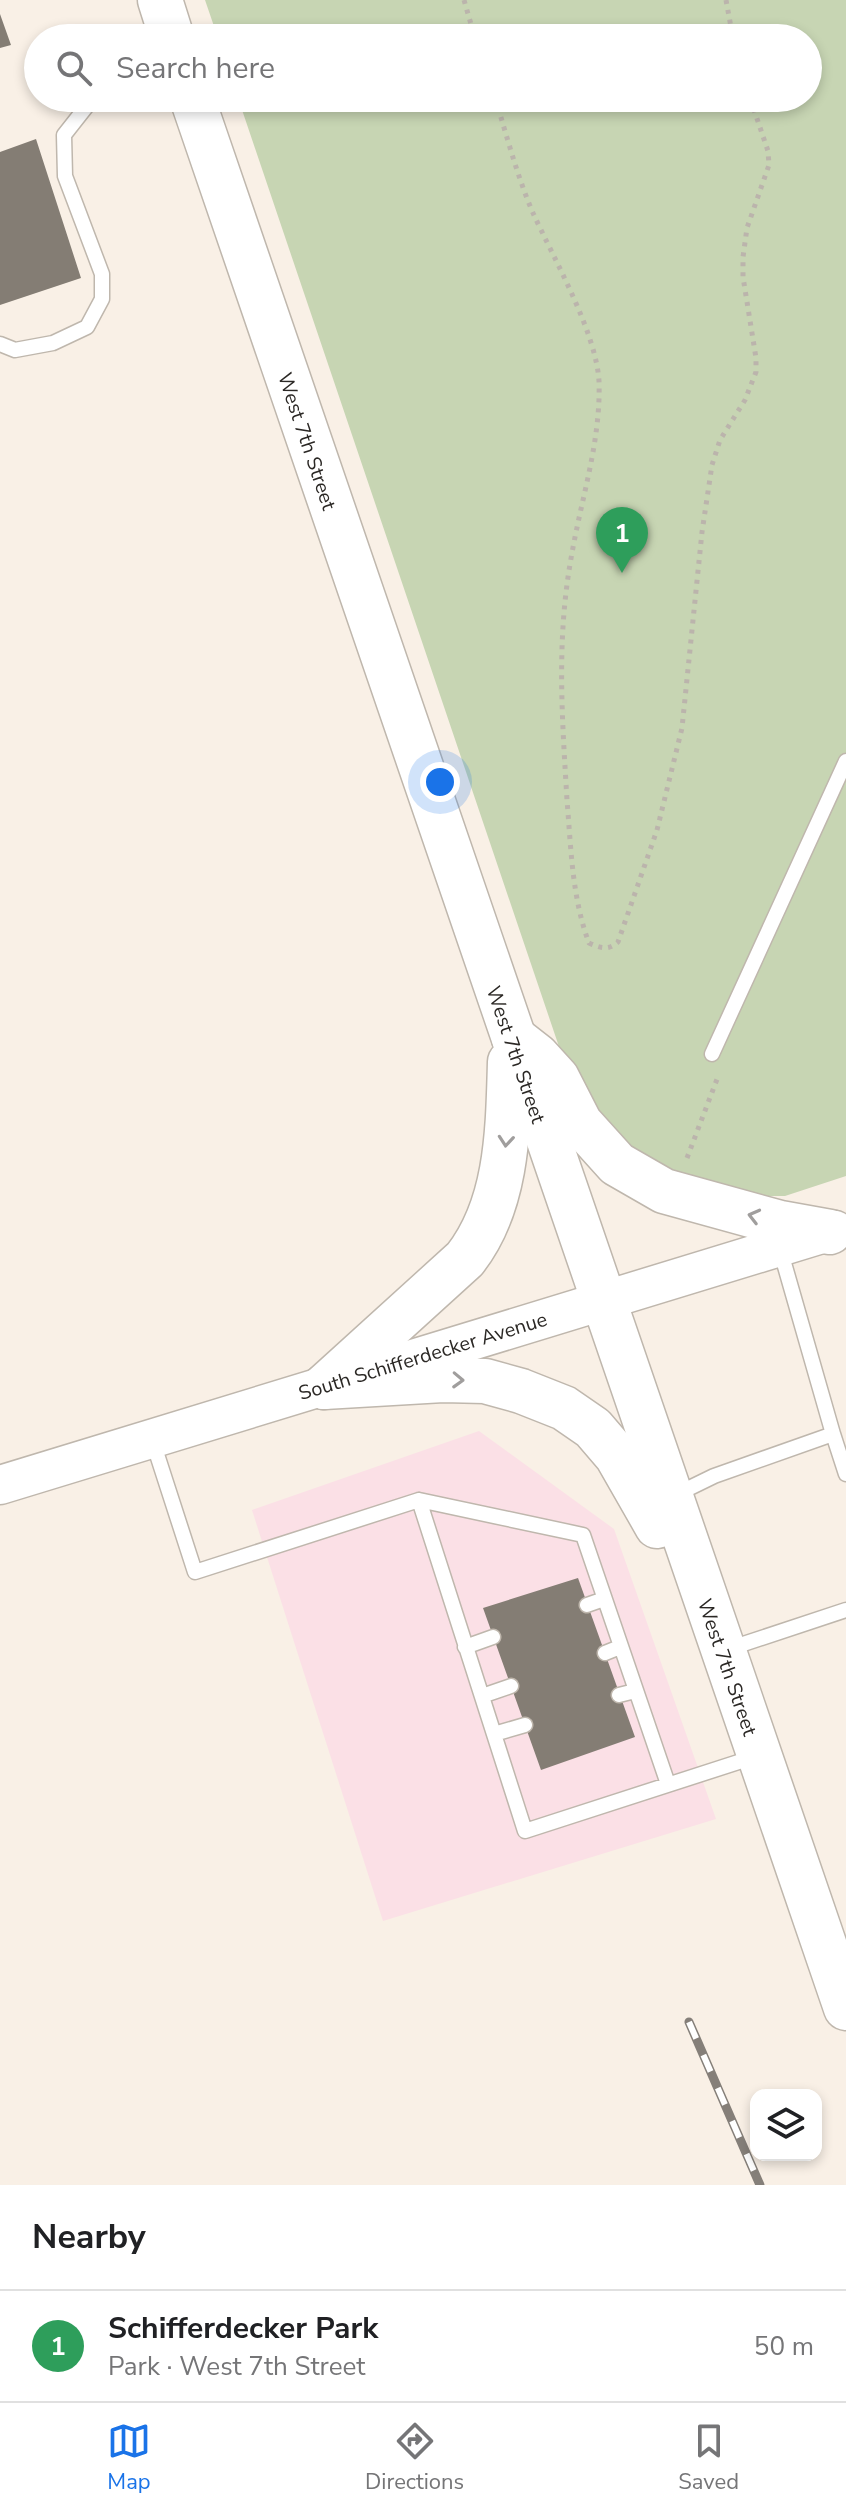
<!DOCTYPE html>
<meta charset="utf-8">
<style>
body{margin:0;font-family:"Nunito Sans",sans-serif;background:#f2f2f2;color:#202124}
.controls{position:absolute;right:24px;bottom:24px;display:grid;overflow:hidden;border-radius:16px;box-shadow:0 4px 12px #0003}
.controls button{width:72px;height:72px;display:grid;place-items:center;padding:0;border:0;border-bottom:2px solid #e0e0e0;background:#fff;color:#202124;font:40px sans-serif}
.you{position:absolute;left:440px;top:782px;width:28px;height:28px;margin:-20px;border:6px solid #fff;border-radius:50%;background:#1a73e8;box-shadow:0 0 0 12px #1a73e833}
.badge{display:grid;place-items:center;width:52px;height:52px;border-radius:50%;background:#1a73e8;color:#fff;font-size:26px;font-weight:700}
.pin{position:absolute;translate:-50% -66px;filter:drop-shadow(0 2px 4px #0008)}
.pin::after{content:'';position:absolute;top:42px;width:28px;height:24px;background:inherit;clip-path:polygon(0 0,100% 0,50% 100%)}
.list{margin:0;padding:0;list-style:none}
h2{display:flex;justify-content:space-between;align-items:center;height:104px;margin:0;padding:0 32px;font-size:34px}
h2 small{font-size:26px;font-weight:400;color:#757577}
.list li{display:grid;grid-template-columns:52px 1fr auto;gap:24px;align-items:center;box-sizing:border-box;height:112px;padding:0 32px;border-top:2px solid #e0e0e0}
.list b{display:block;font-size:30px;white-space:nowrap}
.list p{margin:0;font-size:26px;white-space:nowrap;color:#757577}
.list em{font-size:26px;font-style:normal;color:#757577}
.icon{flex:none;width:44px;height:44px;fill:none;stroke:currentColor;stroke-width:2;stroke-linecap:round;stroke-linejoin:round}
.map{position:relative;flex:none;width:846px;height:2185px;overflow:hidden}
.search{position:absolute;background:#fff;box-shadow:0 4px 12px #0003;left:24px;right:24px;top:24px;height:88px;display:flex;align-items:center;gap:20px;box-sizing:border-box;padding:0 28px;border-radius:44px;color:#757577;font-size:30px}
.sheet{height:216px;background:#fff}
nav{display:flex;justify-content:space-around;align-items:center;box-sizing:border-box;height:112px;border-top:2px solid #e0e0e0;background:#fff;font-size:22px;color:#757577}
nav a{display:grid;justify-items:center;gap:4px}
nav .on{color:#1a73e8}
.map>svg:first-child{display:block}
.commercial{fill:#fbe0e6}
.green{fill:#c7d5b3}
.building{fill:#847d74}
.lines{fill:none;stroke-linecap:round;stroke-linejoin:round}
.lane-casing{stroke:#bfb7ad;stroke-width:17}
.secondary-casing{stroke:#bfb7ad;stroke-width:41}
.primary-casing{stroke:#bfb7ad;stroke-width:47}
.path{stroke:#bbb4ac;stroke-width:5;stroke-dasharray:4 6;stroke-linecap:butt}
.lane{stroke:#fff;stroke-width:14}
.secondary{stroke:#fff;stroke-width:38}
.primary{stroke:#fff;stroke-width:44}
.rail-casing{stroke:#857f79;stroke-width:9}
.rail{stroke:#fff;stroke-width:6;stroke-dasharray:18;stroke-linecap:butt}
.oneway{stroke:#a09e9d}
.labels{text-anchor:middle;stroke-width:8;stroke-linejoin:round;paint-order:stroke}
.street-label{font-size:20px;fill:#2b2825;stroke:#fff}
</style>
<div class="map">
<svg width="846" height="2185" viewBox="0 0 846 2185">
<rect width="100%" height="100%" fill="#f9f0e6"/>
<path class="commercial" d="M479,1431L614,1529L716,1819L383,1921L252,1510Z"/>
<path class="green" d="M205,0H846V1176L785,1196H753L637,1160L575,1094L238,98H808V38H218Z"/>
<path class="building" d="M0,14L11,45L0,48Z
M36,139L81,278L0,305V152Z
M578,1578L635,1737L541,1770L483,1608Z"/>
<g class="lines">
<defs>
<path id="lane" d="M0,344L15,350L53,343L87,327L102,299V274L65,176L64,135L90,102L102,98
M712,1054L846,761
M833,1434L846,1474
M152,1439L195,1572L419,1500L525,1831L754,1757
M671,1497L714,1476L833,1434L780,1249
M419,1500L583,1535L668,1784
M587,1605L604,1599
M465,1647L493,1637
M725,1650L846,1610
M605,1653L620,1647
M619,1695L635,1691
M482,1696L511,1686
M494,1734L525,1725"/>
<g id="secondary">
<path id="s1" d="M0,1485L835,1230"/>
</g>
<g id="primary">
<path d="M160,0L172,38"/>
<path id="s2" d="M192,98C405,737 625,1373 846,2008"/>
<path d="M514,1038L537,1056L557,1078L580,1123L617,1164L664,1191L780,1223L830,1232"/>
<path d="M324,1387L443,1380L485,1381L521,1391L564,1408L593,1428L617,1456L657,1526"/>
<path d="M324,1387L465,1259C508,1204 508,1129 510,1062"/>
</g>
</defs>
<use href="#lane" class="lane-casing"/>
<use href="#secondary" class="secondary-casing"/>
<use href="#primary" class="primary-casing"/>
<path class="path" d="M464,0L475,38
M726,0L733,38
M495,98C507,136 517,176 533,213C554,259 596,332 599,381C601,440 582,496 572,553C556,638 562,716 567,800C571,848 572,898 589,943C600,948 608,951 618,942L657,830L682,728L702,532L712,465L720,440L745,400L756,372V358L743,277V257L747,228L769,165L768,151L750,98
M687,1158L719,1074"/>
<use href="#lane" class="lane"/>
<use href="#secondary" class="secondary"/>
<use href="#primary" class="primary"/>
<defs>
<path id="rail" d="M689,2022L760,2185"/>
</defs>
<use href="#rail" class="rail-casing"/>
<use href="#rail" class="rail"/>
</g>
<defs><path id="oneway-chevron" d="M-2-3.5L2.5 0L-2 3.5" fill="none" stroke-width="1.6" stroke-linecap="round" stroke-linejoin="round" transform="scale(2)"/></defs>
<g class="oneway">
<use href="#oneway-chevron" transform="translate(506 1141) rotate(95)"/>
<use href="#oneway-chevron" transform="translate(754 1216) rotate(-166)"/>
<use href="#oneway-chevron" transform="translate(458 1380) rotate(2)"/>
</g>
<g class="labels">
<g class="street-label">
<text dy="7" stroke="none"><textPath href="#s2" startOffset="362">West 7th Street</textPath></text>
<text dy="7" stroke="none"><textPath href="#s2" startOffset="1010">West 7th Street</textPath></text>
<text dy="7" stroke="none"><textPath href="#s1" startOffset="442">South Schifferdecker Avenue</textPath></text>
<text dy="7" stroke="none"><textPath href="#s2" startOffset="1658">West 7th Street</textPath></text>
</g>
</g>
</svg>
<div class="controls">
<button><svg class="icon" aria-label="layers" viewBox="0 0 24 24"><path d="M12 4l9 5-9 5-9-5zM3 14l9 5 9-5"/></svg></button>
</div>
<div class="you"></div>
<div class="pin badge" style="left:622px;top:573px;background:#2e9e5b">1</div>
<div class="search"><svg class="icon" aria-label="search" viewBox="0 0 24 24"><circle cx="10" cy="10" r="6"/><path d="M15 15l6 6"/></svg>Search here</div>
</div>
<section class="sheet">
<h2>Nearby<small></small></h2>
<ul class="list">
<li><span class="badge" style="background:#2e9e5b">1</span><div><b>Schifferdecker Park</b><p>Park · West 7th Street</p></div><em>50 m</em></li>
</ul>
</section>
<nav>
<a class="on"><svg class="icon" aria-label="map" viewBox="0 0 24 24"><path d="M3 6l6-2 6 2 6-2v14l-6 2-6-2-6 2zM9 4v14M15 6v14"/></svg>Map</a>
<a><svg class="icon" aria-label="directions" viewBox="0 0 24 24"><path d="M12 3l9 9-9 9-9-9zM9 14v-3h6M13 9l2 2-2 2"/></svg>Directions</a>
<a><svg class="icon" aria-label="saved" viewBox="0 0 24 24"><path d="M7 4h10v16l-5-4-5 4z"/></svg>Saved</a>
</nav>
